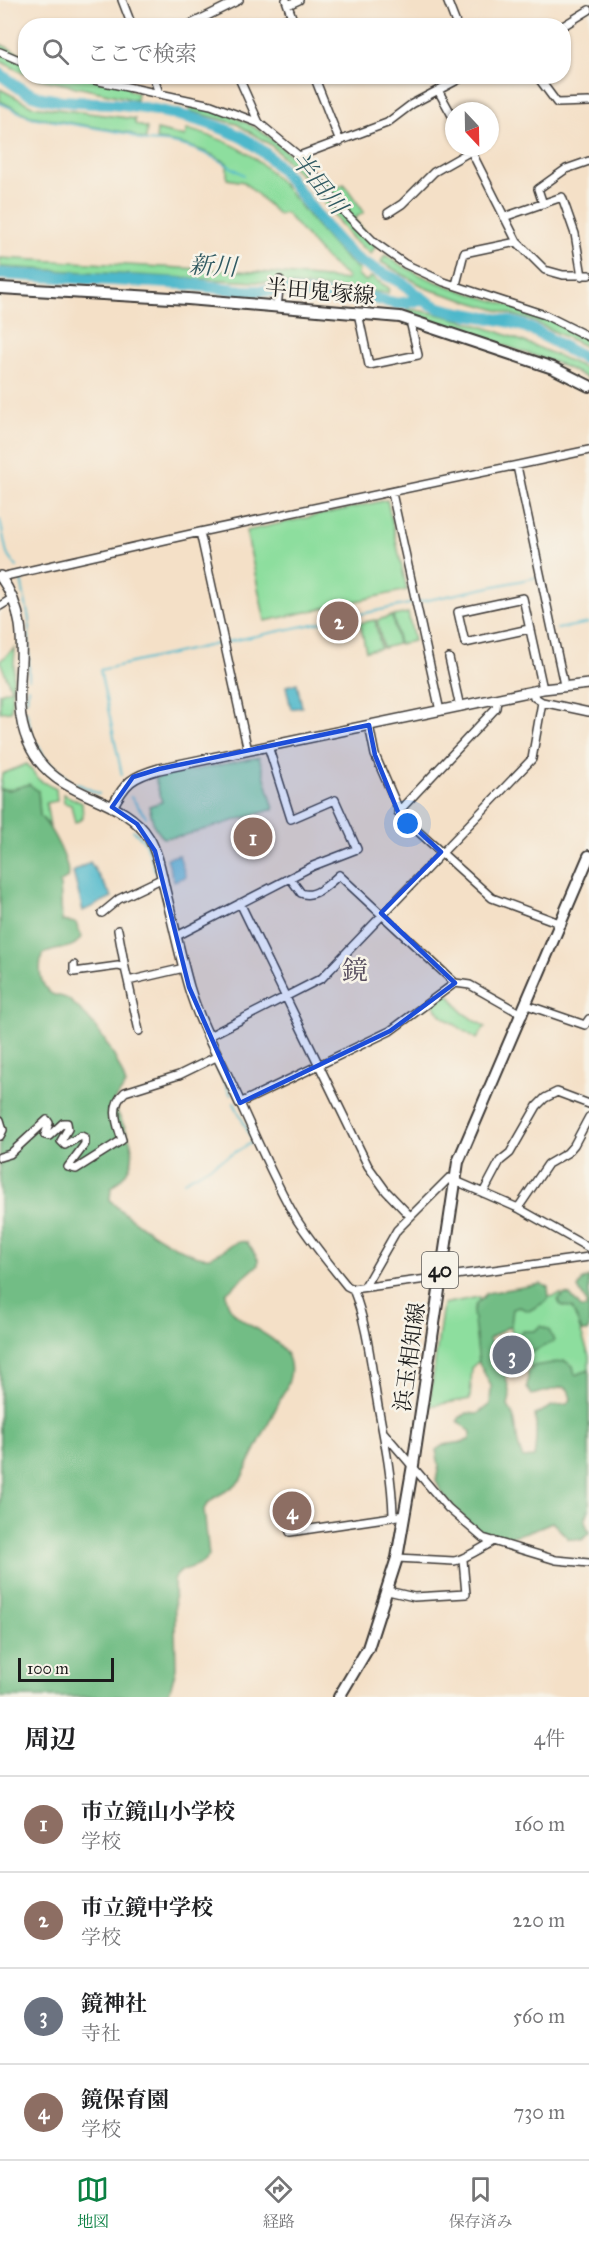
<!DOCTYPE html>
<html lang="ja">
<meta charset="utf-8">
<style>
body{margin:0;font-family:"IM FELL Great Primer","Noto Serif JP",serif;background:#f2f2f2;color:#202124}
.compass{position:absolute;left:445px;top:102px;width:54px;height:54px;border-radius:50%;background:#fff;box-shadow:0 2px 4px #0004;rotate:158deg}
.scale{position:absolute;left:18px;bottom:15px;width:96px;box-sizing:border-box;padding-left:6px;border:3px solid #1c1c1c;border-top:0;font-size:16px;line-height:21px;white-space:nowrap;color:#1c1c1c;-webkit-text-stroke:4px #f7f3e8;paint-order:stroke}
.you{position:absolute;left:408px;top:824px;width:21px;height:21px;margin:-15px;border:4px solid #fff;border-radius:50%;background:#1a73e8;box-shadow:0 0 0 9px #1a73e833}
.badge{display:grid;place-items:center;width:39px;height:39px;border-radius:50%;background:#0b8043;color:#fff;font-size:20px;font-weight:700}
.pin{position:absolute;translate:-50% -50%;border:3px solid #fff;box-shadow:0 2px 6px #0006}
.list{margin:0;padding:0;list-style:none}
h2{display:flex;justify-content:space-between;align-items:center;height:78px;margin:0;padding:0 24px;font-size:26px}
h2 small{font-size:20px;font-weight:400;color:#757577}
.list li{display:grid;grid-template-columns:39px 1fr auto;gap:18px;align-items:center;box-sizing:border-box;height:96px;padding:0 24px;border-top:2px solid #e0e0e0}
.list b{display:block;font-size:22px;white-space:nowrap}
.list p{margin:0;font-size:20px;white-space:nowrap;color:#757577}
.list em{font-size:20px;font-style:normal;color:#757577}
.icon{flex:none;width:33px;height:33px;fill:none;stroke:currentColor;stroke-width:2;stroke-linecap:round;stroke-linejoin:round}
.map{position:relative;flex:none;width:589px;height:1697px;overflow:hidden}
.search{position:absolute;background:#fff;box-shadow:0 2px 4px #0004;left:18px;right:18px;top:18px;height:66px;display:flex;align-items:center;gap:15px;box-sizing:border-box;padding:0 21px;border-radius:24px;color:#757577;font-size:22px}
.sheet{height:462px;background:#fff}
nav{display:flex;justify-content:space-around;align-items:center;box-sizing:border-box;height:84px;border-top:2px solid #e0e0e0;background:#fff;font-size:16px;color:#757577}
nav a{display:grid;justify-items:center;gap:3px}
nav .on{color:#0b8043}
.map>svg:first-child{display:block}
.green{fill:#8dde9e;stroke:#547d5d;stroke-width:1.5}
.forest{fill:#72bd85;stroke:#476c50;stroke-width:1.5}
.water{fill:#4eb8cb;stroke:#356a74;stroke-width:1.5}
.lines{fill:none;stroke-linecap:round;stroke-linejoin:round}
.stream{stroke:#4eb8cb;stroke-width:2}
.river{stroke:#4eb8cb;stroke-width:12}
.minor-casing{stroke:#3c3936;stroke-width:10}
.tertiary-casing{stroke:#3c3936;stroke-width:12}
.secondary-casing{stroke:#3c3936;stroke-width:14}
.primary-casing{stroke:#3c3936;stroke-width:14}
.minor{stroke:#fff;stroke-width:7}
.tertiary{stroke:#fff;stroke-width:9}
.secondary{stroke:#fff;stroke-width:10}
.primary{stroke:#fff;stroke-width:10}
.marked{fill:#1d4ed8;fill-opacity:0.2;stroke:#1d4ed8;stroke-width:4.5;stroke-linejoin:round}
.labels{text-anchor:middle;stroke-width:5;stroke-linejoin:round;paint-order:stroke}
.shield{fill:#f7f3e8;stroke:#5e5c59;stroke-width:1.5}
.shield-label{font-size:21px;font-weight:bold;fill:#1c1c1c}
.street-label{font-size:22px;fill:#1c1c1c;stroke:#f7f3e8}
.water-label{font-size:24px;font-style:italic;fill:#305a62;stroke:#f7f3e8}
.quarter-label{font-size:26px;fill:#564c5d;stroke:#f7f3e8}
</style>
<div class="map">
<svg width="589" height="1697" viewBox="0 0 589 1697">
<rect width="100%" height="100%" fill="#f7f3e8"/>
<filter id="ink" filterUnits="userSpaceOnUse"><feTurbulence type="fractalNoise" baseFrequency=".0167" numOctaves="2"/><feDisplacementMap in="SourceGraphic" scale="12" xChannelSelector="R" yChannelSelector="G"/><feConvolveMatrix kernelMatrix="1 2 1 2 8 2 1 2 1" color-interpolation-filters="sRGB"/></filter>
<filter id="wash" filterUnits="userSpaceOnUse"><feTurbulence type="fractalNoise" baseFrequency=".008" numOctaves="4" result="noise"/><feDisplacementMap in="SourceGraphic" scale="24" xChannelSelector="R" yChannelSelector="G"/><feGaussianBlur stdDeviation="1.35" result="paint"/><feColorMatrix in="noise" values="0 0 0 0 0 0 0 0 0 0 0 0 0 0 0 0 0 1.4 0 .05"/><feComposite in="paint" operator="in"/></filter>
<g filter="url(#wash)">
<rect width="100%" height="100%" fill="#f4e0c7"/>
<path class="green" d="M0,44L25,56V74L0,61Z
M31,77H104L128,80L129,90L137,93L136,100Z
M0,89L32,106L135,119V124L147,128L146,139L138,138L130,133L30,116L0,101Z
M191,103C244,114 282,141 316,182L319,179L327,181L334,189L344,184L364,212L354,219L376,245L371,254L352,239L309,183L271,145L237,124L190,111Z
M187,129C207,135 229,141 247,153C293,183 316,237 359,270L358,275L366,281L371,277L389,288L388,293L272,283L0,267V258L273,273L347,280V277L325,258L286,213L278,214L244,182L227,179V163C207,150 180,142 156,140L157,130L185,137Z
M385,255C431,287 488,297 539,315C556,321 573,331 589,339V348L530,320L428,289L381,262Z
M407,309C463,315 538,346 589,370V379L559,364L408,313Z
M387,500L407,590L265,621L246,531Z
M408,613L414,641L399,644L393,616Z
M392,616L398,644L383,648L377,620Z
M375,620L381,648L366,651L360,623Z
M15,648L11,711L0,712V693L11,689L0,661Z
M259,757L274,809L182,836L163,838L154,826L149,806L162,802L155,778Z
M27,764L39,780L56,789L57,801L46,803L50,826L40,816L38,791L0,789L2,774Z
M63,794L82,803L83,818L75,823L71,805L64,803Z
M447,992L463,1013L485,1027L477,1039L443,1017L432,1003Z
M561,1294L562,1304L572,1305L589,1356V1371L578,1375L531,1371L528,1356L513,1357L510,1308Z
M479,1297L481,1359L472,1367L470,1399L429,1406L443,1304Z"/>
<path class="forest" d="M29,784L38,791L40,816C50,826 72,864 67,878L60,883L62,921L76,923L81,937C75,951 54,947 42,955C39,967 39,981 48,991C54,998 62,994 69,1000C94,1020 117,1054 126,1085L113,1102C128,1139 149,1158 111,1188L110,1200C123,1216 188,1260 209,1257C223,1254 232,1239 247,1242L258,1259V1265L226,1293C225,1333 309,1331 287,1386L241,1479C231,1493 213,1493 204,1509L209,1556C200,1570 181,1564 174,1580L176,1669L168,1697H0V789L9,790Z
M589,1277V1327L587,1332H582L572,1308L561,1305L557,1300L565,1294L570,1295L581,1308H586V1302L578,1288L583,1280Z
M541,1284L548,1287L549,1297L545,1302L529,1311L519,1307L513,1309L511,1325L489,1339L495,1351L509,1367L506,1377L510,1396L508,1406C520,1422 513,1440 523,1458L534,1457C536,1446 537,1425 535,1415L552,1406L567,1404L571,1399L568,1389L563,1387L532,1395L527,1388L528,1371L534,1366L565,1361L573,1366L575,1375L589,1370V1509L585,1521L589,1533L582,1540L569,1539L552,1522C536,1529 514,1538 497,1538C478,1537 443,1498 436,1481L439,1465L436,1450C447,1440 459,1446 470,1439L471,1432L458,1421L459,1418L467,1413L477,1414L490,1404L491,1386L479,1363L473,1312L476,1304L487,1293Z
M541,1326L549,1330L554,1341L527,1355L516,1351L515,1337L523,1331H534Z"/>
<path class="water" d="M297,683L302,707L291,709L286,686Z
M179,855L186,877L174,881L167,858Z
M90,862L112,897L83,911L73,872Z"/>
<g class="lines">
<path class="stream" d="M0,103L30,117L130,134C143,145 155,140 171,143C197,147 222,161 244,175
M0,520L7,554L17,567
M20,575L29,619V679
M557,629L589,623
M227,642L538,577
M27,700L28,688
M26,710L32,734
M36,742L46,760L69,780
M122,775L100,670L221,643
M76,783L99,794
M131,797L146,817
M133,830L146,843L157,877
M185,988L189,1002
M204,1038L212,1054
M215,1063L231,1095
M184,1181L253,1142L234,1103"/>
<path class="river" d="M0,74C12,82 24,93 39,97C62,103 88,102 111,104C147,107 198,117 231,132C291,157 309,222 358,260C371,270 388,274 402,283C415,292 424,303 440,308C467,317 497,316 524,326C547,335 566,351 589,360
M0,274L187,284L244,291H285L353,299L373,298L398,304L422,300"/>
</g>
</g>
<g filter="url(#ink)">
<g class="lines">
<defs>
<path id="minor" d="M122,0L132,26
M286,0L295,26
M447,0L457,26
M288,5L299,0
M187,26L239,0
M266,26L291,17
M563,26L589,10
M0,52L26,63
M76,76L211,105L259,123L299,156L347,215L374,242L405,264L444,282L545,315L589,337
M153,76L159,93
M238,76L259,123
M314,76L340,142
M537,76L557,103L589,102
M439,92L454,119
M469,147L517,242L545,270L563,275H589
M299,156L387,123L412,104L465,76
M543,204L538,189L566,169L589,161
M388,213L402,204L434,172L471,151
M504,217L562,197L575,234L582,276
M456,285L464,253L517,242
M277,307L280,280
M358,313L369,365L418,355L411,325L412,320
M517,466L564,685
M392,493L440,711
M200,532L248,751
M1,577L200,532L589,450
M0,606L13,598
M529,629L465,643L458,612L523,598L543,689
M449,658L460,707
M533,692L534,697L542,702L589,712
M369,725L375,755L402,817L492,898L562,924
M398,812L496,708L497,699
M290,878L301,893C314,899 329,884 339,875L455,983
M240,903L368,1166L386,1191L409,1215
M102,913L119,899L163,878
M118,930L125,968
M177,936L313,866L357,849L335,800L291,819L268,746
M74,965V972L118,966L125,968L128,981L184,968
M128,981L139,1031
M527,1005L585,1025L589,1019
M523,1015L470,985L455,983L390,1031L240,1103C258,1142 275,1183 297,1220C312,1243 330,1265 347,1286L353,1289L589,1257
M209,1036L322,978L532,759L542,702
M0,1120L3,1130L0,1136
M0,1157L10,1154L47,1120L49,1123L45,1135L49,1136L63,1123H67L68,1129L61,1141L65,1145L81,1136L85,1138V1144L68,1167L76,1169L122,1140C117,1124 109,1106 125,1092L179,1075L218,1056
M483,1193L500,1161L510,1153L537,1106L545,1098L557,1092L589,1104
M518,1208L548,1164L567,1153L574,1145L589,1117
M365,1286L397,1230L449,1178L518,1208L589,1248
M353,1289C368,1327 371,1367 378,1406C385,1443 392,1478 393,1515
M384,1433L448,1508L483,1538L556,1560L589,1563
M290,1532L405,1515
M397,1558L454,1561C465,1559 483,1547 494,1541
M388,1591L414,1597L466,1594L463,1560"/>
<path id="tertiary" d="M0,576C43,637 4,685 28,742C53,802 121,792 149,838C158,853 161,873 165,890C173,922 180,955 189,987C201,1027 223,1065 240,1103
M112,807C126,782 131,777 159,769L543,689L589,684"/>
<path id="secondary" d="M0,288L188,299L400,317L553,368L589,386"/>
<path id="primary" d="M339,1697L368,1648L397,1558L413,1465L458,1162L589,856"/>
</defs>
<use href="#minor" class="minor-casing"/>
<use href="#tertiary" class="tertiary-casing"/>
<use href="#secondary" class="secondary-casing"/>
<use href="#primary" class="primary-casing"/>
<use href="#minor" class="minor"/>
<use href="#tertiary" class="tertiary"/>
<use href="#secondary" class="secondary"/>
<use href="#primary" class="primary"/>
</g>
</g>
<path class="marked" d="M369,725L375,755L398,812L441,852L381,913L455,983L390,1031L240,1103L189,987L155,851L137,824L112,807L133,777L159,769Z"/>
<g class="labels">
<rect class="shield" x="422" y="1252" width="36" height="36" rx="4.5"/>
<g class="shield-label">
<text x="440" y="1277">40</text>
</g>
<g class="street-label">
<text transform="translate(320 291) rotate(5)" y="8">半田鬼塚線</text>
<text transform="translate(409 1357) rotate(-82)" y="8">浜玉相知線</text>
</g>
<g class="water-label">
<text transform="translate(319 183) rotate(51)" y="8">半田川</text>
<text transform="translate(213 266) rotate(3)" y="8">新川</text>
</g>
<g class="quarter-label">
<text x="355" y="979">鏡</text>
</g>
</g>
</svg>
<svg class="compass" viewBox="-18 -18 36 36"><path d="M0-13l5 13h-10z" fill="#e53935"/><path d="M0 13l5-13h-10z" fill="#757577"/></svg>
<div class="scale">100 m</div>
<div class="you"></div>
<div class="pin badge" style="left:253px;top:837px;background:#8d6e63">1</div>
<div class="pin badge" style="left:339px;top:621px;background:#8d6e63">2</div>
<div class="pin badge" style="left:512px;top:1355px;background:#6b7280">3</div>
<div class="pin badge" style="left:292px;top:1511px;background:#8d6e63">4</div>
<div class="search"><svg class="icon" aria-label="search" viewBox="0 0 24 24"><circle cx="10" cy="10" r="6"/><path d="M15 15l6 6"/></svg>ここで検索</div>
</div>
<section class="sheet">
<h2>周辺<small>4件</small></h2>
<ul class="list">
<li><span class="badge" style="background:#8d6e63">1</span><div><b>市立鏡山小学校</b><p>学校</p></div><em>160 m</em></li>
<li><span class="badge" style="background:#8d6e63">2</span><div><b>市立鏡中学校</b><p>学校</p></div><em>220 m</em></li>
<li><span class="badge" style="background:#6b7280">3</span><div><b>鏡神社</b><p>寺社</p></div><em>560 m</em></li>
<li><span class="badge" style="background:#8d6e63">4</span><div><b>鏡保育園</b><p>学校</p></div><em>730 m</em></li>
</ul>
</section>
<nav>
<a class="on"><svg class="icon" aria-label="map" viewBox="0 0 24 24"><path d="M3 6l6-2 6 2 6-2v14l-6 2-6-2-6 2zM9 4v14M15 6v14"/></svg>地図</a>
<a><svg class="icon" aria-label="directions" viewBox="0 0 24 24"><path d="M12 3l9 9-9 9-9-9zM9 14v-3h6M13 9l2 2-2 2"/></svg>経路</a>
<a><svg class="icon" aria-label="saved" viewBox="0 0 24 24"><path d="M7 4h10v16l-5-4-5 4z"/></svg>保存済み</a>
</nav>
